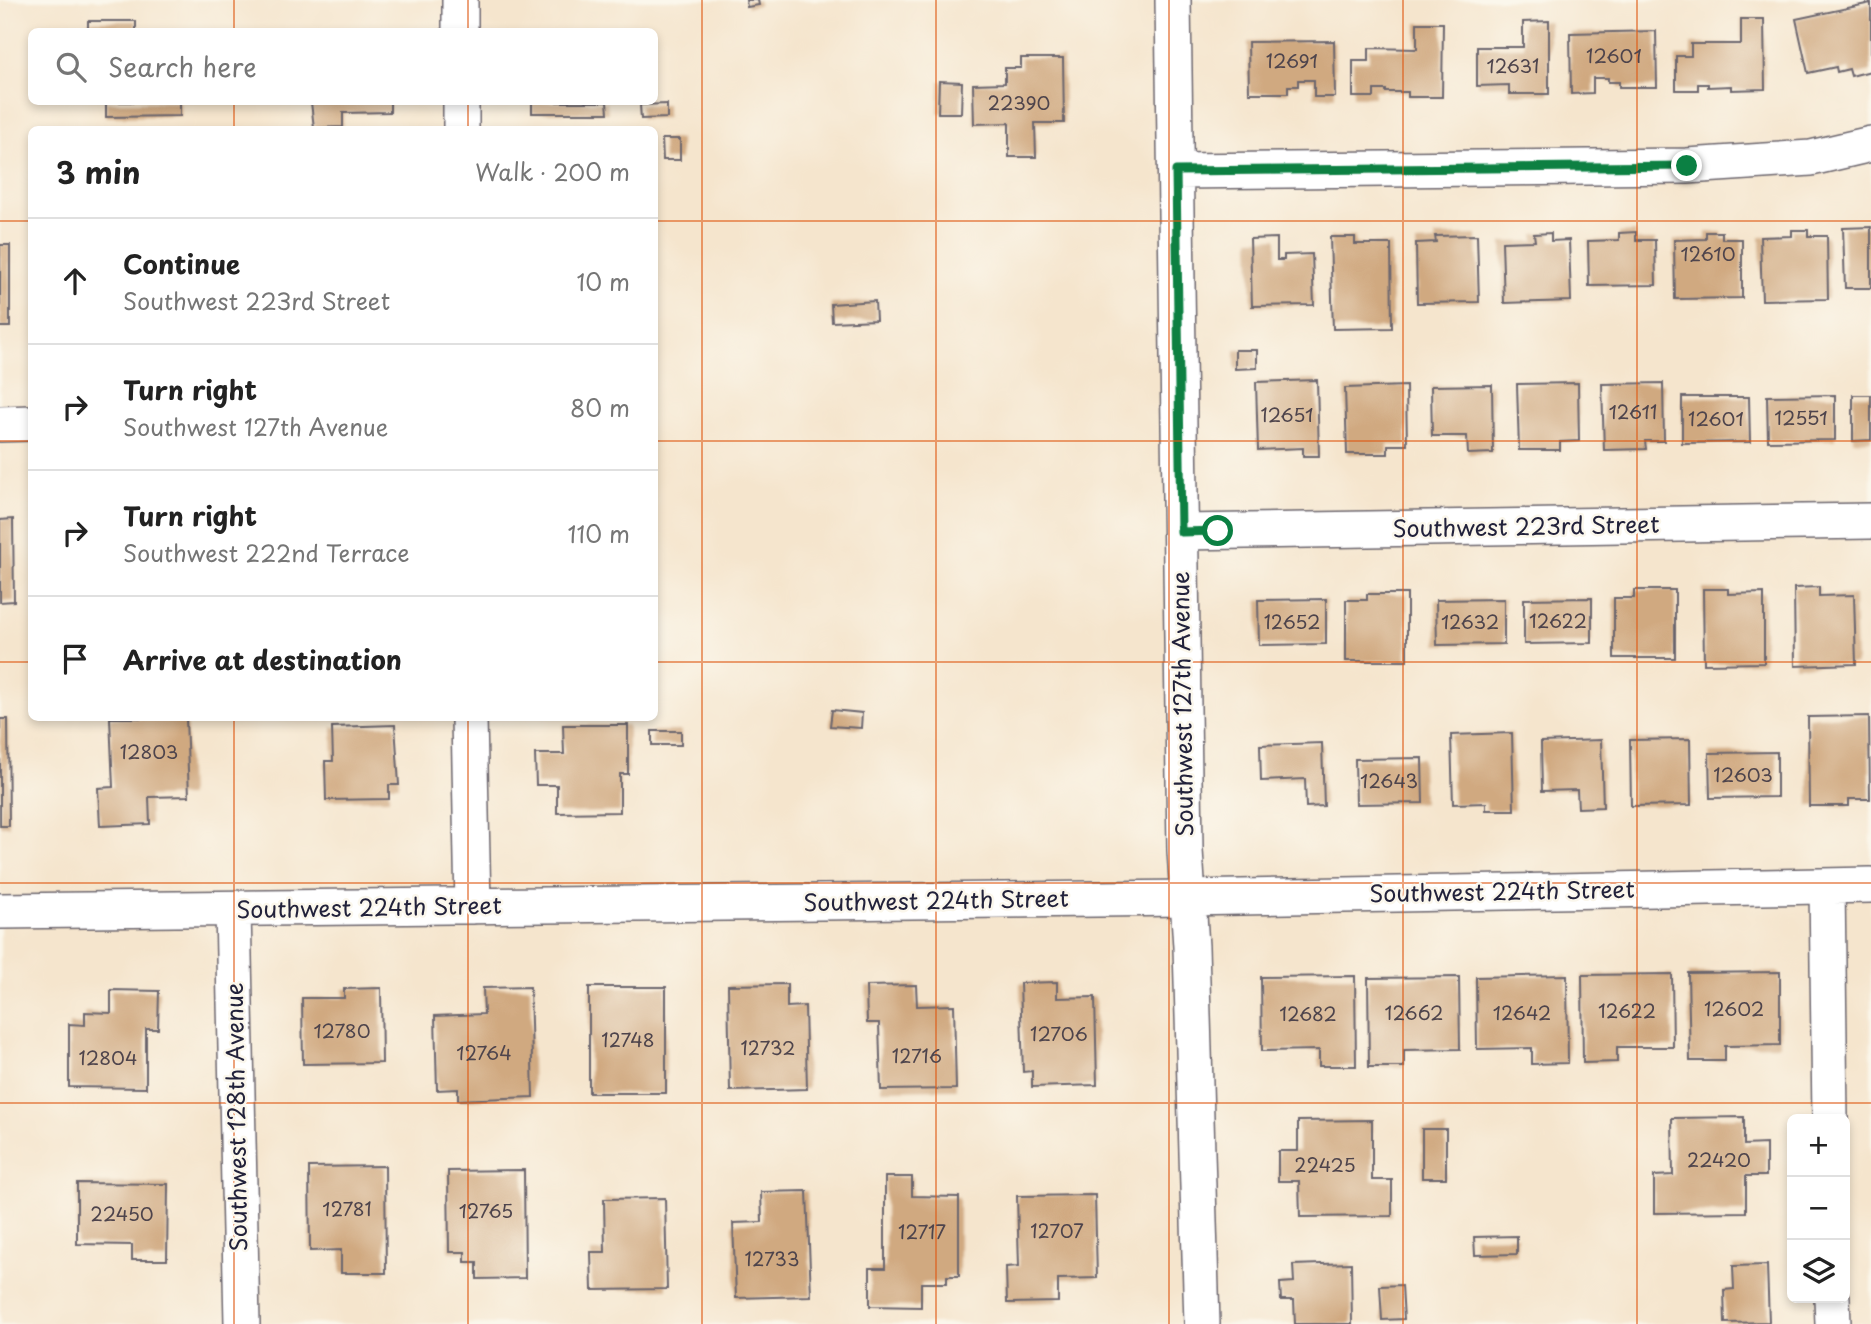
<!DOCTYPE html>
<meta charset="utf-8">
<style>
body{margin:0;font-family:"Playpen Sans",sans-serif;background:#f2f2f2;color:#222}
.controls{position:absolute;right:21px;bottom:21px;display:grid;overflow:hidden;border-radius:10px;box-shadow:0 4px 10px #0003}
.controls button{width:63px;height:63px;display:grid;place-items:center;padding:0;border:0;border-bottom:2px solid #e0e0e0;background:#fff;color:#222;font:35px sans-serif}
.stop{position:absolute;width:21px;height:21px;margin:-16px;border:5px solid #0b8043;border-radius:50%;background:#fff}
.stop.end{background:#0b8043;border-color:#fff;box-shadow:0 2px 7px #0008}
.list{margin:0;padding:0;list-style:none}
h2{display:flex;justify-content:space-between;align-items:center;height:91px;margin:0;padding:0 28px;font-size:30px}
h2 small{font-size:23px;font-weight:400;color:#767676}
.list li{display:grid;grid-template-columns:46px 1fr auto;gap:21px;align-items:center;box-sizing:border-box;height:126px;padding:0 28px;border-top:2px solid #e0e0e0}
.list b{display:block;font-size:26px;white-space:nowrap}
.list p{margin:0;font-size:23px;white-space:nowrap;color:#767676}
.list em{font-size:23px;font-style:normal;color:#767676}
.icon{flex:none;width:38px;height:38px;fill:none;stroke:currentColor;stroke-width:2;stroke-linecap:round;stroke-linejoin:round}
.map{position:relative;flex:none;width:1871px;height:1324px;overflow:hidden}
.search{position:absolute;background:#fff;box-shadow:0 4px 10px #0003;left:28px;top:28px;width:630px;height:77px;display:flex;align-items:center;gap:18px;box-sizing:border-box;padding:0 24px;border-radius:10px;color:#767676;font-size:26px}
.panel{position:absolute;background:#fff;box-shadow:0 4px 10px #0003;left:28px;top:126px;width:630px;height:595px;border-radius:10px}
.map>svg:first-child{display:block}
.building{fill:#d0a980}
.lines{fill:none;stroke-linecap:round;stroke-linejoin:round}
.minor-casing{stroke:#6c666e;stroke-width:38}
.minor{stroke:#fff;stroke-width:35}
.route{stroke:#0b8043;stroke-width:9}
.grid{fill:none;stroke:#de560e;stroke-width:2;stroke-opacity:0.55}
.labels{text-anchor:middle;stroke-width:5;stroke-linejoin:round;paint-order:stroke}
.number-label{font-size:19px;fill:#4e444c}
.street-label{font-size:23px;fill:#22223b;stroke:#fbf7ec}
</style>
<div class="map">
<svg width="1871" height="1324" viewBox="0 0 1871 1324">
<rect width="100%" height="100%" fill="#fbf7ec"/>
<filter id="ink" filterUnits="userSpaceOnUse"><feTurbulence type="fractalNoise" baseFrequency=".0143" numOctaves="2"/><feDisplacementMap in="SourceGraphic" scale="14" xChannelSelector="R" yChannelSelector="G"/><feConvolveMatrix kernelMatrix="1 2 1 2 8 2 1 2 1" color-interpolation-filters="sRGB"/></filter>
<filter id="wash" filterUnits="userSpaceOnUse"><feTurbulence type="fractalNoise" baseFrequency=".00686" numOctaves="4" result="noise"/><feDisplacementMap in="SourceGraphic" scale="28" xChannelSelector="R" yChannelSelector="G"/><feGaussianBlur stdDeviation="1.57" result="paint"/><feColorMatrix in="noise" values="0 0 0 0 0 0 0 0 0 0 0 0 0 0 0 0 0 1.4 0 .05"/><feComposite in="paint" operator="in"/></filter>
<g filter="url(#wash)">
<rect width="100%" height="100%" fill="#f5e5cd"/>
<g id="blocks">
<path class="building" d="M746,0H758L759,5L747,7Z
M1871,3V71L1851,76L1849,69L1837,72L1836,67L1808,73L1796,19Z
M1741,19H1764L1765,89L1731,90V86L1708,87V84H1698V90H1676V56H1691V44H1741Z
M88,21H136V32H88Z
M1549,21V94H1509V85L1477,86V47H1523V22Z
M1417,23H1443L1442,97H1408V92H1386V90H1374V97H1353V61H1369V48L1417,49Z
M1656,31L1657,87H1619V82H1608V78H1593V93L1571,94L1570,33Z
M1334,41L1335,97H1314V80H1298V86H1288V93H1249L1248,42Z
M1021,58H1063L1064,123H1035L1036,157H1009V123L974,124L973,84L1005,83V68H1021Z
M939,81L962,82L961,113H938Z
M106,102H180V116L106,117Z
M311,102H390V112L343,113V127L314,128Z
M532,102H607L608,113H532Z
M667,104V118L641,119L640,105Z
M662,139H680V160H663Z
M1871,227V288H1845L1843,228Z
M1792,230H1808V236H1827L1828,299L1762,300L1760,237L1792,236Z
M1636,232V240H1655L1656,285L1589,286L1588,241L1619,240V233Z
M1706,232H1722V239H1742V298L1675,299L1674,240L1706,239Z
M1551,233V241L1569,240L1571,301L1504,303L1502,242L1535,241L1534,234Z
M1477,235L1479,302L1417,303L1416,243L1436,242L1435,236Z
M1330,237H1355V244H1391L1392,328L1333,329Z
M1277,238V260H1284V255L1312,254L1314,305L1252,306L1250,239Z
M0,245H10V327H0Z
M875,301L876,320L832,322L831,304Z
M1235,350H1257V368L1235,369Z
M1317,380L1319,456H1303V448L1258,450L1256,382Z
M1578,383L1579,441L1560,442V450H1519L1517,384Z
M1663,383L1664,441H1645L1646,449L1604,450L1602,384Z
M1492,385L1493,453L1468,454L1467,436H1432L1431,386Z
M1406,386L1407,445H1388V454H1347L1345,388Z
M1835,395V440L1768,441L1767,396Z
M1853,395H1871V440L1853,441Z
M1682,397H1749L1750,442L1682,443Z
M13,519L14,601L0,602V520Z
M1819,587V596L1854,595L1856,664L1795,666L1794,588Z
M1703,589H1728V594L1764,593V663L1704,664Z
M1634,590H1675V658H1614V598H1634Z
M1367,594H1407V661H1346V600H1367Z
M1592,598V643L1524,644V599Z
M1326,599V644L1259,645L1258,600Z
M1504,599V644L1437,645L1436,600Z
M832,710L862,713L861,728L830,726Z
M1869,716L1870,799H1849V806H1809L1808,717Z
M110,718H186L189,796L149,797L150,824L100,826L98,788L113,787Z
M0,719H8L9,826H0Z
M395,725L399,785H389V799L326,800L325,761H333L332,727Z
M563,725H628V774H620V812L557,813V785H536L535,754H564Z
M652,731H681V745H652Z
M1512,733L1514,810H1486V803L1453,804L1451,735Z
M1690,739L1691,805L1631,806L1630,740Z
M1601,740L1603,807L1578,808L1577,790L1542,791L1541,742Z
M1322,743L1324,806L1306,807L1305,779L1261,781L1260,745Z
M1777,752V797L1710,798L1709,753Z
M1422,758L1423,803L1356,804L1355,759Z
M1780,972V1045L1725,1046V1061H1690L1688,973Z
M1672,974L1673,1047H1617V1062L1583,1063L1582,975Z
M1567,975L1568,1063L1532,1064V1048L1477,1049L1476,977Z
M1355,976L1356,1066H1319V1050L1262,1051L1261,977Z
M1459,977L1460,1049L1404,1050V1067H1369L1368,978Z
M1057,982V998L1095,997L1097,1085L1032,1087V1071L1023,1072L1020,983Z
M787,984V1007L805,1006L807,1089L730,1091L728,985Z
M916,985L917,1006L954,1005L956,1089L881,1090L879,1023H867L866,986Z
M530,987L533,1097L458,1100V1089L437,1090L435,1016L484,1014L483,988Z
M589,987H666V1093H589Z
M381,988L382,1063L303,1064L302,998H344V989Z
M111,990L159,991L158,1029H146V1088L69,1087V1024L85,1025V1012L111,1013Z
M1744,1117V1145L1766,1144V1176H1746V1212L1654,1213V1176L1673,1175L1672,1118Z
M1372,1120V1180H1392V1216L1300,1217L1299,1181H1278V1151H1298V1121Z
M1422,1129H1446V1178H1422Z
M385,1166L386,1273H341V1250L310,1251L309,1167Z
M524,1170L525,1278L477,1279V1262H465V1252H449L448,1171Z
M885,1177H912V1196L959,1197V1276H947V1283H921V1307L870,1306V1268H885Z
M77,1183L168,1184L167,1260H132V1245L77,1244Z
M807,1191L811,1296L736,1298L733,1223L762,1222L761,1192Z
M1095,1195L1097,1278L1058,1279V1302L1007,1303L1006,1267L1019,1266L1017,1196Z
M665,1198L667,1289L592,1290L591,1252H605L604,1199Z
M1517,1236V1254L1475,1255L1474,1237Z
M1351,1263L1352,1324H1295L1294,1300H1281L1280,1283L1294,1282L1293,1265Z
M1767,1265L1769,1322L1725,1323L1724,1290L1734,1289L1733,1266Z
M1402,1285L1404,1319L1382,1320L1380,1286Z"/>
</g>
</g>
<g filter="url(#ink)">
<use href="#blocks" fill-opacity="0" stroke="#6c666e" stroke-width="2"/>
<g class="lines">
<defs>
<path id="minor" d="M460,0V32
M1173,0L1185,850L1191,947L1202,1324
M461,102V130
M1176,171L1687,166L1811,158L1871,144
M0,424L32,423
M1181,532L1871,521
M469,718L473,906
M1827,886L1830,1119
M233,910L242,1324
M0,911L1188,898L1871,885
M1832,1298L1833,1324"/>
</defs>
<use href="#minor" class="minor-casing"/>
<use href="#minor" class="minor"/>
</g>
</g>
<g class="lines" filter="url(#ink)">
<path class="route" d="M1218,531L1181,532L1176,171L1687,166"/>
</g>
<path class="grid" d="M234,0V32M468,0V32M702,0V1324M936,0V1324M1169,0V1324M1403,0V1324M1637,0V1324M234,102V130M468,102V130M0,221H32M654,221H1871M0,441H32M654,441H1871M0,662H32M654,662H1871M234,718V1324M468,718V1324M0,883H1871M0,1103H1871"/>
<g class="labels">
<g class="number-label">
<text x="1614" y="63">12601</text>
<text x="1292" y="68">12691</text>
<text x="1513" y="73">12631</text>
<text x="1019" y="110">22390</text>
<text x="1708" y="261">12610</text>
<text x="1633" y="419">12611</text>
<text x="1287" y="422">12651</text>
<text x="1801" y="425">12551</text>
<text x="1716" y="426">12601</text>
<text x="1558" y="628">12622</text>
<text x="1292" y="629">12652</text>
<text x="1470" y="629">12632</text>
<text x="149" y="759">12803</text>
<text x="1743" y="782">12603</text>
<text x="1389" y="788">12643</text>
<text x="1734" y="1016">12602</text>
<text x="1627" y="1018">12622</text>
<text x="1414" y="1020">12662</text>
<text x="1522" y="1020">12642</text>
<text x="1308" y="1021">12682</text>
<text x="342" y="1038">12780</text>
<text x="1059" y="1041">12706</text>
<text x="628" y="1047">12748</text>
<text x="768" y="1055">12732</text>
<text x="484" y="1060">12764</text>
<text x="917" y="1063">12716</text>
<text x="108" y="1065">12804</text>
<text x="1719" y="1167">22420</text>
<text x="1325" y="1172">22425</text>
<text x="347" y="1216">12781</text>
<text x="486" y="1218">12765</text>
<text x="122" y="1221">22450</text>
<text x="1057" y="1238">12707</text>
<text x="922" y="1239">12717</text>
<text x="772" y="1266">12733</text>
</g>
<g class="street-label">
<text transform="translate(1526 527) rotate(-1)" y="8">Southwest 223rd Street</text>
<text transform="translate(1183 704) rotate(-91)" y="8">Southwest 127th Avenue</text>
<text transform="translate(1502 892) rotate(-1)" y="8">Southwest 224th Street</text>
<text transform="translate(936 901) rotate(-1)" y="8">Southwest 224th Street</text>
<text transform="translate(369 908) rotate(-1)" y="8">Southwest 224th Street</text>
<text transform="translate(237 1117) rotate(-91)" y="8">Southwest 128th Avenue</text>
</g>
</g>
</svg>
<div class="controls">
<button>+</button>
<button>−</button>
<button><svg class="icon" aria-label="layers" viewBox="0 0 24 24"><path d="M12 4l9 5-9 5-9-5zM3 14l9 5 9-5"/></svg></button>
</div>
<div class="stop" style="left:1218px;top:531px"></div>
<div class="stop end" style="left:1687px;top:166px"></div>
<div class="search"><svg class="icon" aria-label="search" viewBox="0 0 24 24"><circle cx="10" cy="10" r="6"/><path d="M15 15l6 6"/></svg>Search here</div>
<section class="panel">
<h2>3 min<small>Walk · 200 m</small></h2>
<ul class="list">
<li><svg class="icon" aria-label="ahead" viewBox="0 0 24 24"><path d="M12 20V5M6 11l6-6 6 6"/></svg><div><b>Continue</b><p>Southwest 223rd Street</p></div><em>10 m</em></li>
<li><svg class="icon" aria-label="right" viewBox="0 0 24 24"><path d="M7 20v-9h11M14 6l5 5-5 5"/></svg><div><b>Turn right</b><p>Southwest 127th Avenue</p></div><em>80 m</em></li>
<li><svg class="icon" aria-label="right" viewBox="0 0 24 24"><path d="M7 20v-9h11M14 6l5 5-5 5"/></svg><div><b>Turn right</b><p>Southwest 222nd Terrace</p></div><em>110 m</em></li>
<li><svg class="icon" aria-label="arrive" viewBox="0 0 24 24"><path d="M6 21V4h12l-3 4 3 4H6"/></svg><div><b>Arrive at destination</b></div></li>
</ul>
</section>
</div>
